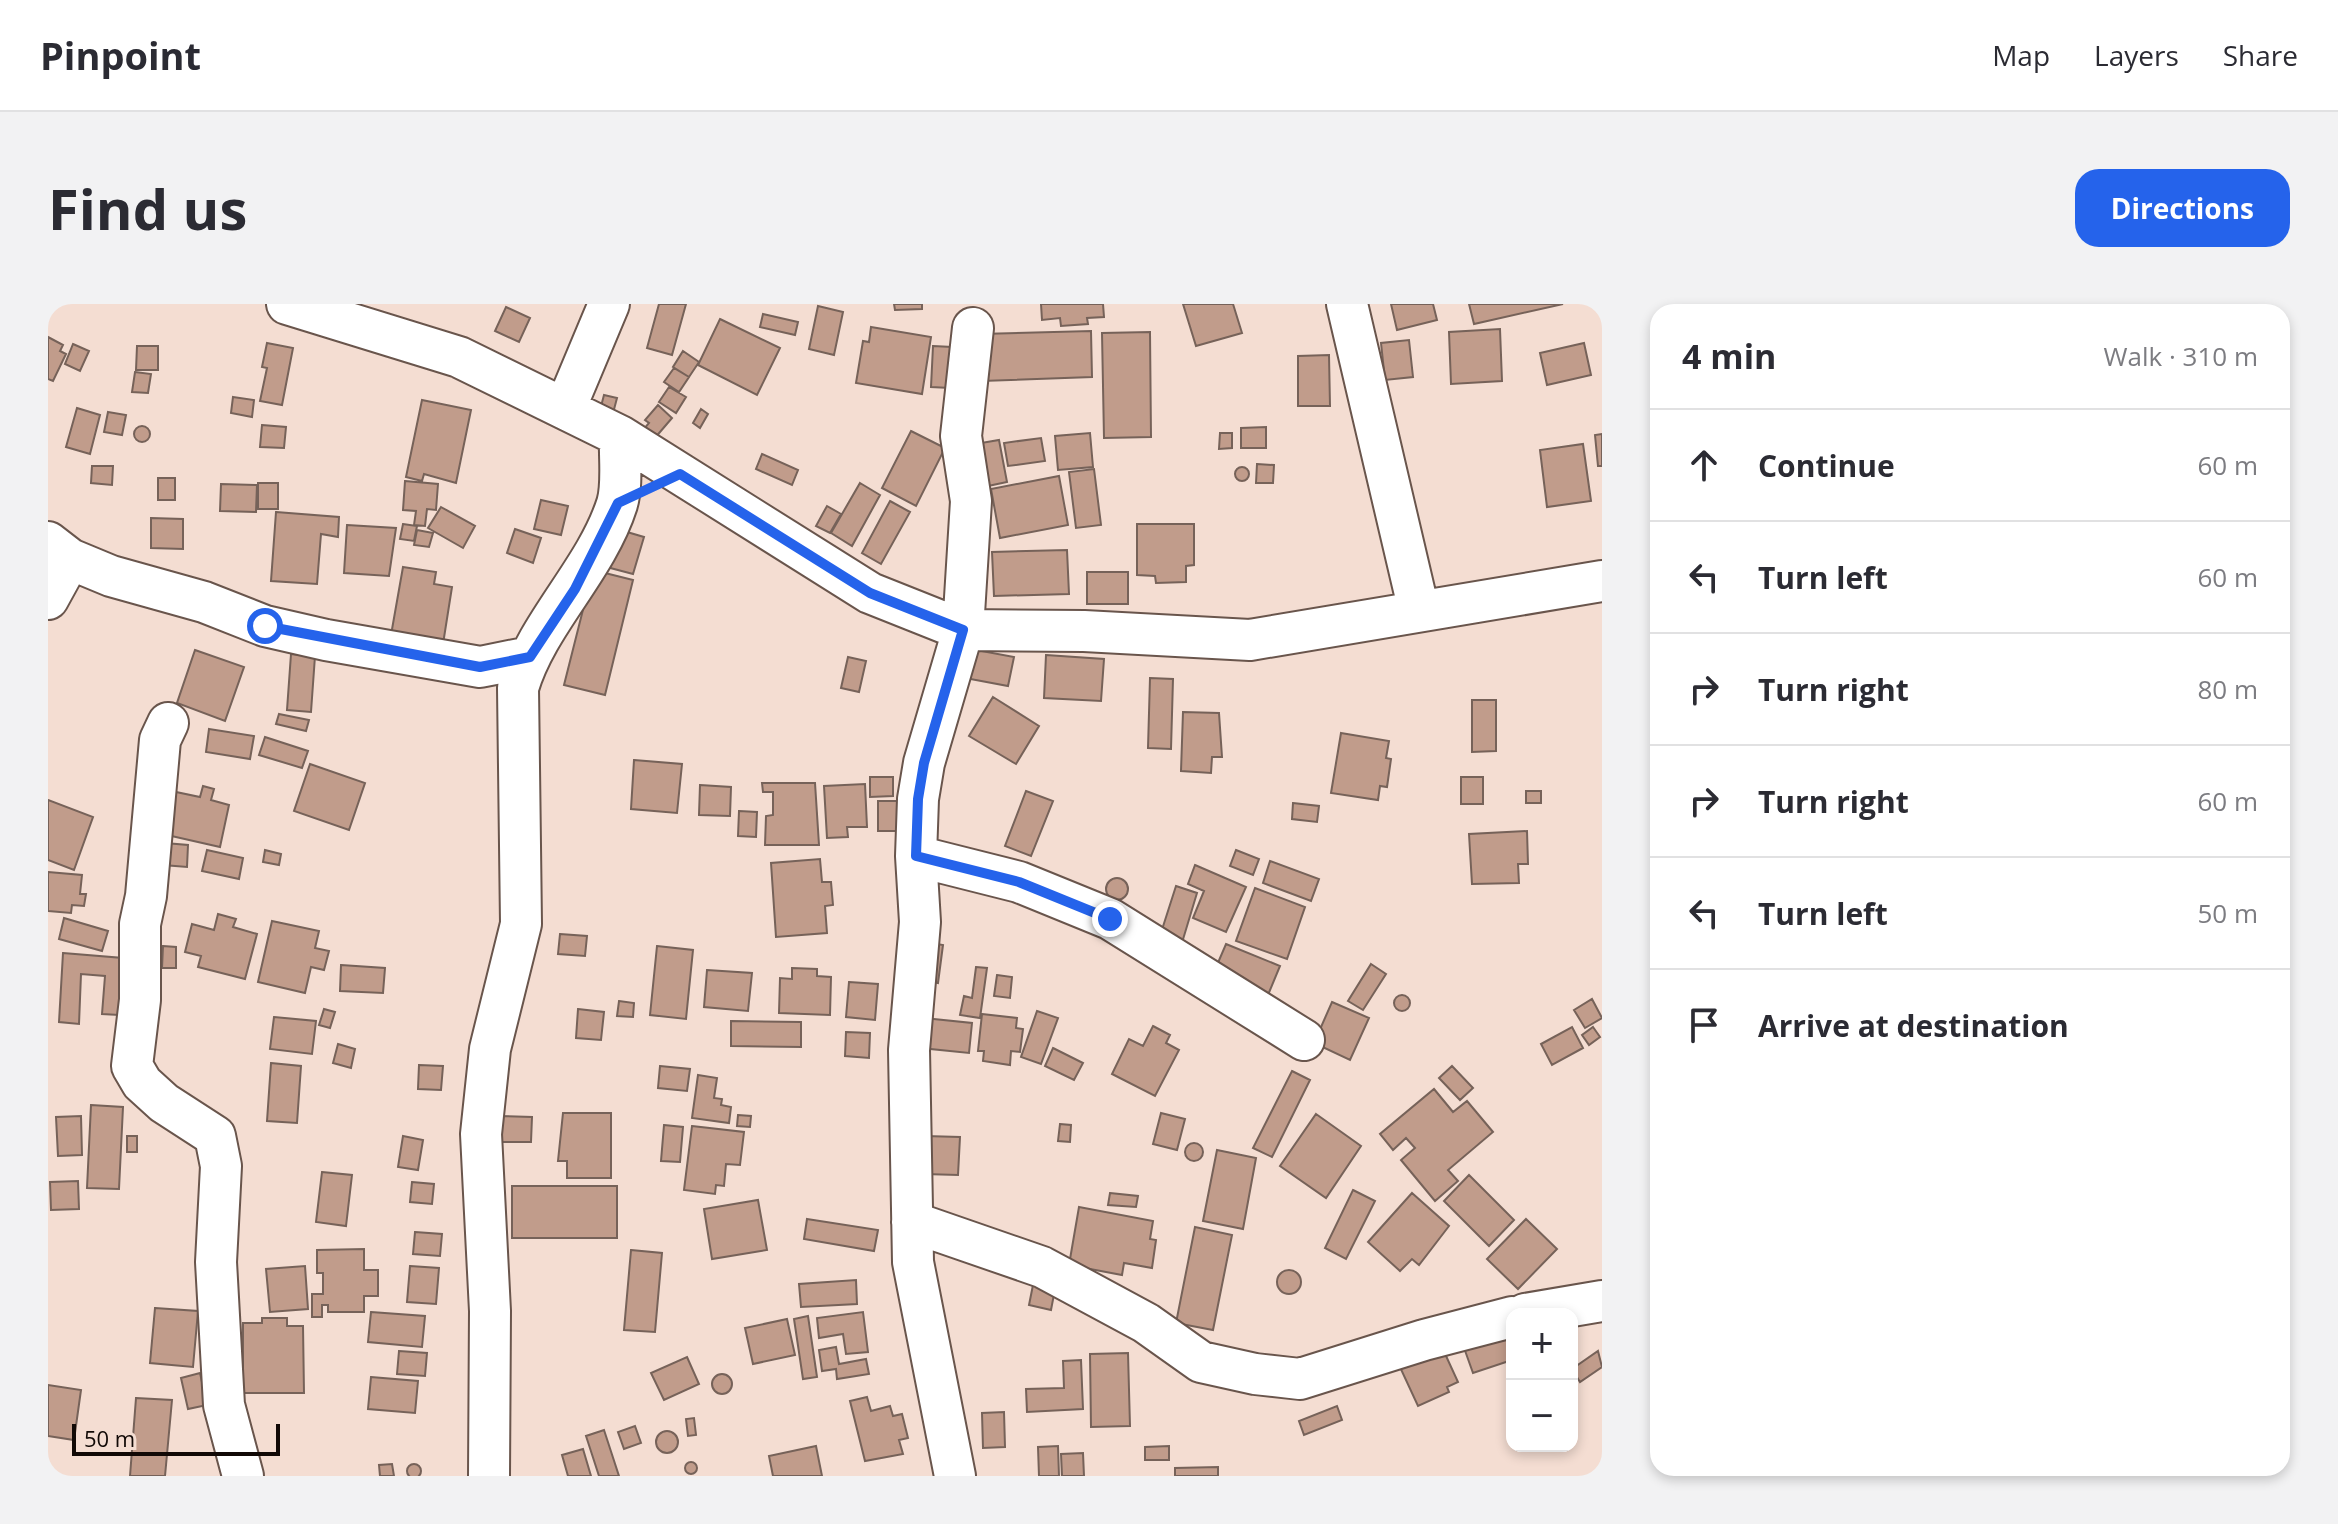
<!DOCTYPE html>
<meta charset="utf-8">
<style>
body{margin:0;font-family:"Open Sans",sans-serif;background:#f2f2f3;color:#2b2b33}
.controls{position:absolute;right:24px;bottom:24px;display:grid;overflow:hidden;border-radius:16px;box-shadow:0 4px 12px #0003}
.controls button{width:72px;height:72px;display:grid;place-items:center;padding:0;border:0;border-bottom:2px solid #e1e1e2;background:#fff;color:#2b2b33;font:40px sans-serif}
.scale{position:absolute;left:24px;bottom:20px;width:208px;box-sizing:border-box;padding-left:8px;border:4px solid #110906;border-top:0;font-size:22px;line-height:28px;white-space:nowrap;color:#110906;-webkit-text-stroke:6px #f4ddd2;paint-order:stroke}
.stop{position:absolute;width:24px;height:24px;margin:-18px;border:6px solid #2563eb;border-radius:50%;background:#fff}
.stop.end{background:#2563eb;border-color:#fff;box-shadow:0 2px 8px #0008}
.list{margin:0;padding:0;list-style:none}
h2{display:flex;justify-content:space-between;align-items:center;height:104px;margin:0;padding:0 32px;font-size:34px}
h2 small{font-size:26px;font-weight:400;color:#7c7c81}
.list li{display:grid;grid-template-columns:52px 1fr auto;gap:24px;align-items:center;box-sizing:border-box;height:112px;padding:0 32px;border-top:2px solid #e1e1e2}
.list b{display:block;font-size:30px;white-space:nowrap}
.list em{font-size:26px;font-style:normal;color:#7c7c81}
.icon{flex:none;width:44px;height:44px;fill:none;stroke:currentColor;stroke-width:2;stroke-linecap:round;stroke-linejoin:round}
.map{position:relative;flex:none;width:1554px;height:1172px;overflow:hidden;border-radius:24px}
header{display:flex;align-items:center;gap:48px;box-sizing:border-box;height:112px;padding:0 40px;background:#fff;border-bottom:2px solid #e1e1e2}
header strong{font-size:38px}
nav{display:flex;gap:44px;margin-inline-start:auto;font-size:28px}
.intro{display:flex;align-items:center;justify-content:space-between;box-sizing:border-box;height:192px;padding:0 48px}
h1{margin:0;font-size:56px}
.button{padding:20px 36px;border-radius:24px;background:#2563eb;color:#fff;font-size:28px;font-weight:700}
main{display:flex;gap:48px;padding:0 48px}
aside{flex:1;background:#fff;border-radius:24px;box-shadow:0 4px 12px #0003}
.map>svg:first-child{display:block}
.building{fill:#c19c8b;stroke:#766259;stroke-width:2}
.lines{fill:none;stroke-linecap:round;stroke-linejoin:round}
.minor-casing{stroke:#69554c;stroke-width:44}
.minor{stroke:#fff;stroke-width:40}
.route{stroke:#2563eb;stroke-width:10}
</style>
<header>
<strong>Pinpoint</strong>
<nav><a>Map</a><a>Layers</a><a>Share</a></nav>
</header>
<div class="intro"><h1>Find us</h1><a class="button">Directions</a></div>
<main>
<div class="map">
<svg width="1554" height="1172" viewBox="0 0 1554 1172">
<rect width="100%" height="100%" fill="#f4ddd2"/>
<path class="building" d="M611,0H638L624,51L599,44Z
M846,0H874V5L847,6Z
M993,0H1055L1056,13L1039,14L1040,20L1013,22L1012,14L994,16Z
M1135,0H1185L1194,29L1148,42Z
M1343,0H1385L1389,16L1349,26Z
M1421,0H1515L1426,20Z
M770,2L795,8L786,51L761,45Z
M458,3L482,14L471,38L447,27Z
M715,10L750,18L747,31L712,23Z
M672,15L732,44L709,91L650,61Z
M823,23L883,33L874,90L808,79L815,37L821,38Z
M1452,25L1454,77L1403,80L1401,28Z
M1043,27L1044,73L934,77L932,30Z
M1102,28L1103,133L1056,134L1054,29Z
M0,33L15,41L12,47L18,50L5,77L0,75Z
M1361,36L1365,73L1337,76L1333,39Z
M219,39L245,44L234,101L212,97L219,64L214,63Z
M1536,39L1543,71L1499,81L1492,49Z
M25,40L41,47L32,67L17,60Z
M89,42H110V66H88Z
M885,42L904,43L902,84L883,83Z
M635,47L651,58L641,73L625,63Z
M1281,51L1282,102H1250V52Z
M626,64L641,73L631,88L616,78Z
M87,68L103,70L100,89L84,88Z
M621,83L638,93L628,109L611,98Z
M556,91L569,94L564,113L551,110Z
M185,93L206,96L204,113L183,109Z
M374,96L423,106L408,179L376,170L374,177L358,173Z
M610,101L624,114L606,135L595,126L601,119L597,116Z
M29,104L52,111L42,150L18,143Z
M653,105L660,110L652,124L645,119Z
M60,108L78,111L74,131L56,128Z
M214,121L238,123L236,144L212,143Z
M86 130a8 8 0 1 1 16 0a8 8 0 1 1-16 0Z
M1218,123V144H1193V124Z
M863,127L897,144L868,202L834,184Z
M1042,129L1045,163L1010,166L1007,132Z
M1172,129H1184V144L1171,145Z
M1554,130V162H1550L1547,131Z
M993,134L997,157L960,162L956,139Z
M951,136L959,178L940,182L933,139Z
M1535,140L1543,197L1499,203L1492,146Z
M714,150L750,166L744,181L708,165Z
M1209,160L1226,161L1225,179H1208Z
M44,162H65L64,181L43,179Z
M1187 170a7 7 0 1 1 14 0a7 7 0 1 1-14 0Z
M1046,165L1053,221L1028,224L1021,168Z
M1011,172L1020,221L952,234L943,185Z
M110,174H127V196H110Z
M357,177L390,180L388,206L379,205L377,222L366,221L368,207L355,206Z
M210,179H230V205H210Z
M812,179L832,191L804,242L783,229Z
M173,180L209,181L208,208L172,207Z
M493,196L520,202L513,231L486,225Z
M842,197L862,208L833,260L814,249Z
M779,202L793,210L782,229L768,222Z
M393,203L427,222L415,244L380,224Z
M228,208L291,213L290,233L273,230L269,280L223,277Z
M103,214L135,215V245L103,244Z
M355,220L369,222L366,237L352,235Z
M1089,220H1146V261L1138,262V278L1108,279L1107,272L1089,271Z
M299,221L348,224L341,272L296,269Z
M562,223L596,233L585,270L551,261Z
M467,225L493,234L485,259L459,249Z
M369,226L385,229L381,243L366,241Z
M1019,246L1021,290L946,292L944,248Z
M355,263L388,268L386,280L404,283L395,340L343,331Z
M545,266L585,276L557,391L516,381Z
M1039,268H1080V300H1039Z
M923,345L966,353L960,382L917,374Z
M147,346L196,363L177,417L129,399Z
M243,350L267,352L263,408L239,406Z
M998,351L1056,355L1053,397L996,394Z
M800,353L818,357L811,388L793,384Z
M1102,374L1125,375L1123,445L1100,444Z
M945,393L991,422L968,460L921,432Z
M1424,396H1448V447L1424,448Z
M1135,408L1171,409L1174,453H1164L1163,469L1133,467Z
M231,410L261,416L258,427L228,420Z
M161,425L206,432L202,455L158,448Z
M1293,429L1341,437L1338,454L1343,455L1339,483L1332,482L1330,496L1283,489Z
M217,433L260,447L254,464L211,451Z
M586,456L634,460L629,509L583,505Z
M262,460L317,479L301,526L246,507Z
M822,473H845V492L822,493Z
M1413,473H1435V500H1413Z
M714,479H767L771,541H717L718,512L725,511V488H715Z
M817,480L819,523H799L800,533L779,534L776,482Z
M652,481L683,483L682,512L651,511Z
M155,482L166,485L163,496L181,501L172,543L119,531L128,488L152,493Z
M978,487L1005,497L983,552L957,542Z
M1478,487H1493V499H1478Z
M0,496L45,513L26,566L0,556Z
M830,497H849V527H830Z
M1245,499L1271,502L1269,518L1244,515Z
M691,507L709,508L708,533L690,532Z
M1479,527L1480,560H1470L1471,579L1424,580L1421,530Z
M117,539L140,541L139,563L115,561Z
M159,546L195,554L191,575L154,567Z
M217,546L233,550L231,561L215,558Z
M1188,546L1211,555L1205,571L1182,562Z
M772,555L774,578H783L785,601L777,602L779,629L728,633L723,559Z
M1222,557L1271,575L1263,597L1215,579Z
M1147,561L1198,583L1178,628L1145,614L1156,587L1140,580Z
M0,568L34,571L32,590H38L36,602L24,601L23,609L0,607Z
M1058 585a11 11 0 1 1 22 0a11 11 0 1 1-22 0Z
M1128,582L1149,589L1133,642L1111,635Z
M1207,584L1257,603L1239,655L1188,637Z
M170,610L188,615L185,623L209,630L197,675L150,663L153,652L137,648L144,620L166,626Z
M16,614L60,627L54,647L11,635Z
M224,617L271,627L267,644L281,647L276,666L263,663L257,689L210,678Z
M512,630L539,632L537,652L510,650Z
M883,639L895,641L890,679L877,677Z
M1178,640L1232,662L1220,691L1166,668Z
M115,642L128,643V664H114Z
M609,642L645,646L638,715L602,711Z
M15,649L75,654L71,711L54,710L57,672L33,670L31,720L11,718Z
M1323,660L1338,670L1315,706L1300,697Z
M293,661L337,664L335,689L292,687Z
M928,663L939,664L932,714L912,711L916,692L924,694Z
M744,664L769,665V672L783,673L782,711L731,709L732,674L744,675Z
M659,666L704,669L700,707L656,703Z
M949,671L964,673L962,694L946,692Z
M801,678L830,680L827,716L798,713Z
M1346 699a8 8 0 1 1 16 0a8 8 0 1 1-16 0Z
M1544,695L1554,714L1537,724L1526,706Z
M571,697L586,699L585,713L569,712Z
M1284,698L1321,714L1302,756L1266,739Z
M276,705L287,708L282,724L271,721Z
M530,705L556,708L553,736L528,734Z
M989,707L1010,714L993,760L973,753Z
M934,710L969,714L968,724L975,725L972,748L963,747L962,761L935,757L936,747H930Z
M226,713L268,717L264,750L222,745Z
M876,714L924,719L921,749L873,744Z
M683,717L753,718V743L683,742Z
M1105,722L1122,731L1118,739L1131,746L1107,792L1064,770L1081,735L1095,742Z
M1524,723L1535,744L1504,761L1493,740Z
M1545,723L1552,733L1541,741L1534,731Z
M798,728L822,729L821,754L797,752Z
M290,740L307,745L303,764L285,759Z
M1005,744L1035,759L1026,776L997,762Z
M223,759L253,762L249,819L219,817Z
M371,761L395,762L393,786L370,785Z
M612,762L642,765L639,787L610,784Z
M1404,762L1425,784L1412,796L1391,774Z
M1244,767L1262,776L1224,853L1205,844Z
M650,771L669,774L666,794L674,795L673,801L683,803L681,819L644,814Z
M1386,785L1405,808L1419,797L1445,828L1400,866L1410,877L1387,897L1353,856L1367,844L1358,834L1345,846L1332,830Z
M43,801L75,803L71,885L39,884Z
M515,809H563V874H519V857H510Z
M1113,809L1137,815L1129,846L1105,840Z
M1268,810L1313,842L1278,894L1232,862Z
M690,811L703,812L702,823L689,822Z
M33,812L34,851L10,852L8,813Z
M450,812L484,813L483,838H449Z
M1012,820L1023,821L1022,838L1010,837Z
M616,821L635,823L632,858L613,857Z
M644,822L696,828L692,861L678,860L676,882L668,881L667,890L636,886Z
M79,832H89V848H79Z
M355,832L375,836L370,866L350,863Z
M877,832L912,833L910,871L876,870Z
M1137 848a9 9 0 1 1 18 0a9 9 0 1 1-18 0Z
M1169,846L1208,854L1195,925L1155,917Z
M274,868L304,871L298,922L268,918Z
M1421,871L1466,916L1441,942L1396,897Z
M30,877L31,905L3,906L2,878Z
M364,878L386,880L384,900L362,898Z
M464,882H569V934H464Z
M1305,886L1327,897L1298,955L1277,944Z
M1062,889L1090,892L1088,903L1060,901Z
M1364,889L1401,922L1371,961L1364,955L1352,967L1320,938Z
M710,896L719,946L664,955L656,905Z
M1031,903L1105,917L1102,935L1108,936L1104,964L1076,959L1074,971L1021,961Z
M759,915L830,926L826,947L756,935Z
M1478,915L1509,945L1470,985L1439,955Z
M1147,923L1184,931L1165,1026L1128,1019Z
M367,928L394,930L392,952L365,950Z
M316,945V966H330V992H316V1008H280V1001H274V1013H264V990H275V969H269V946Z
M583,946L614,949L607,1028L576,1026Z
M257,962L260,1005L222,1008L218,965Z
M362,962L391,964L388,1000L359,998Z
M1229 978a12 12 0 1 1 24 0a12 12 0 1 1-24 0Z
M808,976L809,1000L753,1003L751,980Z
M985,981L1007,985L1003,1006L981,1001Z
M107,1004L150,1007L145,1063L102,1059Z
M323,1008L377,1012L374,1043L320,1038Z
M815,1008L820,1048L798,1050L795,1030L771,1034L769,1014Z
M760,1012L769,1073L755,1075L746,1015Z
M214,1014H239V1022H255L256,1089H195V1019H214Z
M739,1015L747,1051L705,1060L697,1024Z
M1464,1025V1056L1425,1069L1415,1041Z
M1393,1041L1410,1078L1399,1083L1401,1088L1370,1102L1351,1061Z
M788,1043L791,1060L818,1055L821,1070L789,1075L788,1065L774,1067L771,1046Z
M351,1047L379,1049L377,1072L349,1070Z
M1550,1047L1554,1063L1532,1078L1524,1065Z
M1080,1049L1082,1122L1043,1123L1042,1050Z
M639,1053L651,1080L616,1096L603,1069Z
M1033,1056L1035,1105L979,1108L978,1085L1016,1084L1015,1057Z
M152,1069L159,1101L140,1105L133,1074Z
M664 1080a10 10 0 1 1 20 0a10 10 0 1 1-20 0Z
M323,1073L370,1077L367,1109L320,1105Z
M0,1081L33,1086L26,1136L0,1132Z
M819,1093L823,1107L842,1102L845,1112L854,1110L860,1134L851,1136L855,1150L817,1157L802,1097Z
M88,1094L124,1096L117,1172H82Z
M1289,1102L1294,1116L1256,1131L1251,1117Z
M956,1108L957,1143L935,1144L934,1109Z
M646,1114L648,1131L640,1132L638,1115Z
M587,1122L593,1139L576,1145L570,1128Z
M556,1126L571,1172H551L538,1132Z
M608 1138a11 11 0 1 1 22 0a11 11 0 1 1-22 0Z
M768,1142L774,1172H725L721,1152Z
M1010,1142L1011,1172H991L990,1143Z
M1121,1142V1156H1097V1143Z
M535,1145L543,1172H520L514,1151Z
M1035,1149L1036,1172H1014L1013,1150Z
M637 1164a6 6 0 1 1 12 0a6 6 0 1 1-12 0Z
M344,1160L346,1172H332L331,1161Z
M359 1167a7 7 0 1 1 14 0a7 7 0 1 1-14 0Z
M1170,1163V1172H1127V1164Z"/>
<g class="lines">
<defs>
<path id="minor" d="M239,0L411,53L572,132L822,289L915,326L1036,327L1202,336L1554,277
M1299,0L1371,307
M517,105L561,0
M0,238L22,255L63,272L156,298L217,322L278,336L432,363L482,353
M0,295L22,255
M120,419L112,436L98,592L92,620V696L84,762L94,779L116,799L167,832L173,862L168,958L176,1101L195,1172
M868,552L971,578L1062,615L1256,736
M864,918L994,963L1098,1019L1153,1058L1207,1070L1252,1075L1376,1036L1464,1013
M1477,1010L1554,997
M441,1172L442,1007L433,830L442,745L473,620L470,384C489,319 548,266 569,200C575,180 571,153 572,132
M907,1172L865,958L861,746L872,618L868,552L870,495L876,459L915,326L923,197L913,132L925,24"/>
</defs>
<use href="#minor" class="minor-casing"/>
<use href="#minor" class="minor"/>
</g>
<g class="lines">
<path class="route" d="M217,322L432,363L482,353L527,285L570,199L632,170L822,289L915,326L876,459L870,495L868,552L971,578L1062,615"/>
</g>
</svg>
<div class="controls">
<button>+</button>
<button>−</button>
</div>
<div class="scale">50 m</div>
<div class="stop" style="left:217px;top:322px"></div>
<div class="stop end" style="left:1062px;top:615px"></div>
</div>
<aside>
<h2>4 min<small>Walk · 310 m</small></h2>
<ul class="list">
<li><svg class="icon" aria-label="ahead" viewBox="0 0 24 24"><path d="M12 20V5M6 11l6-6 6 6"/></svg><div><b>Continue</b></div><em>60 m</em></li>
<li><svg class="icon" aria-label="left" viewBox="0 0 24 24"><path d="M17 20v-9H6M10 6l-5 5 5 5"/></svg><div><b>Turn left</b></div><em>60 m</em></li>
<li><svg class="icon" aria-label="right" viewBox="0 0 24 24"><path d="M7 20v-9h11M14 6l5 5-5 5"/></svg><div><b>Turn right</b></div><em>80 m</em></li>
<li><svg class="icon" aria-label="right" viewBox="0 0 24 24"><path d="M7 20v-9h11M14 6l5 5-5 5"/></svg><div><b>Turn right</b></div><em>60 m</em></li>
<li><svg class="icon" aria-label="left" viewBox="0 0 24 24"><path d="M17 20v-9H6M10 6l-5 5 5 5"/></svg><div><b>Turn left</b></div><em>50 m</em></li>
<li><svg class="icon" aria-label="arrive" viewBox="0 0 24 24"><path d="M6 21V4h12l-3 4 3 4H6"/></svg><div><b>Arrive at destination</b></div></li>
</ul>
</aside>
</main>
